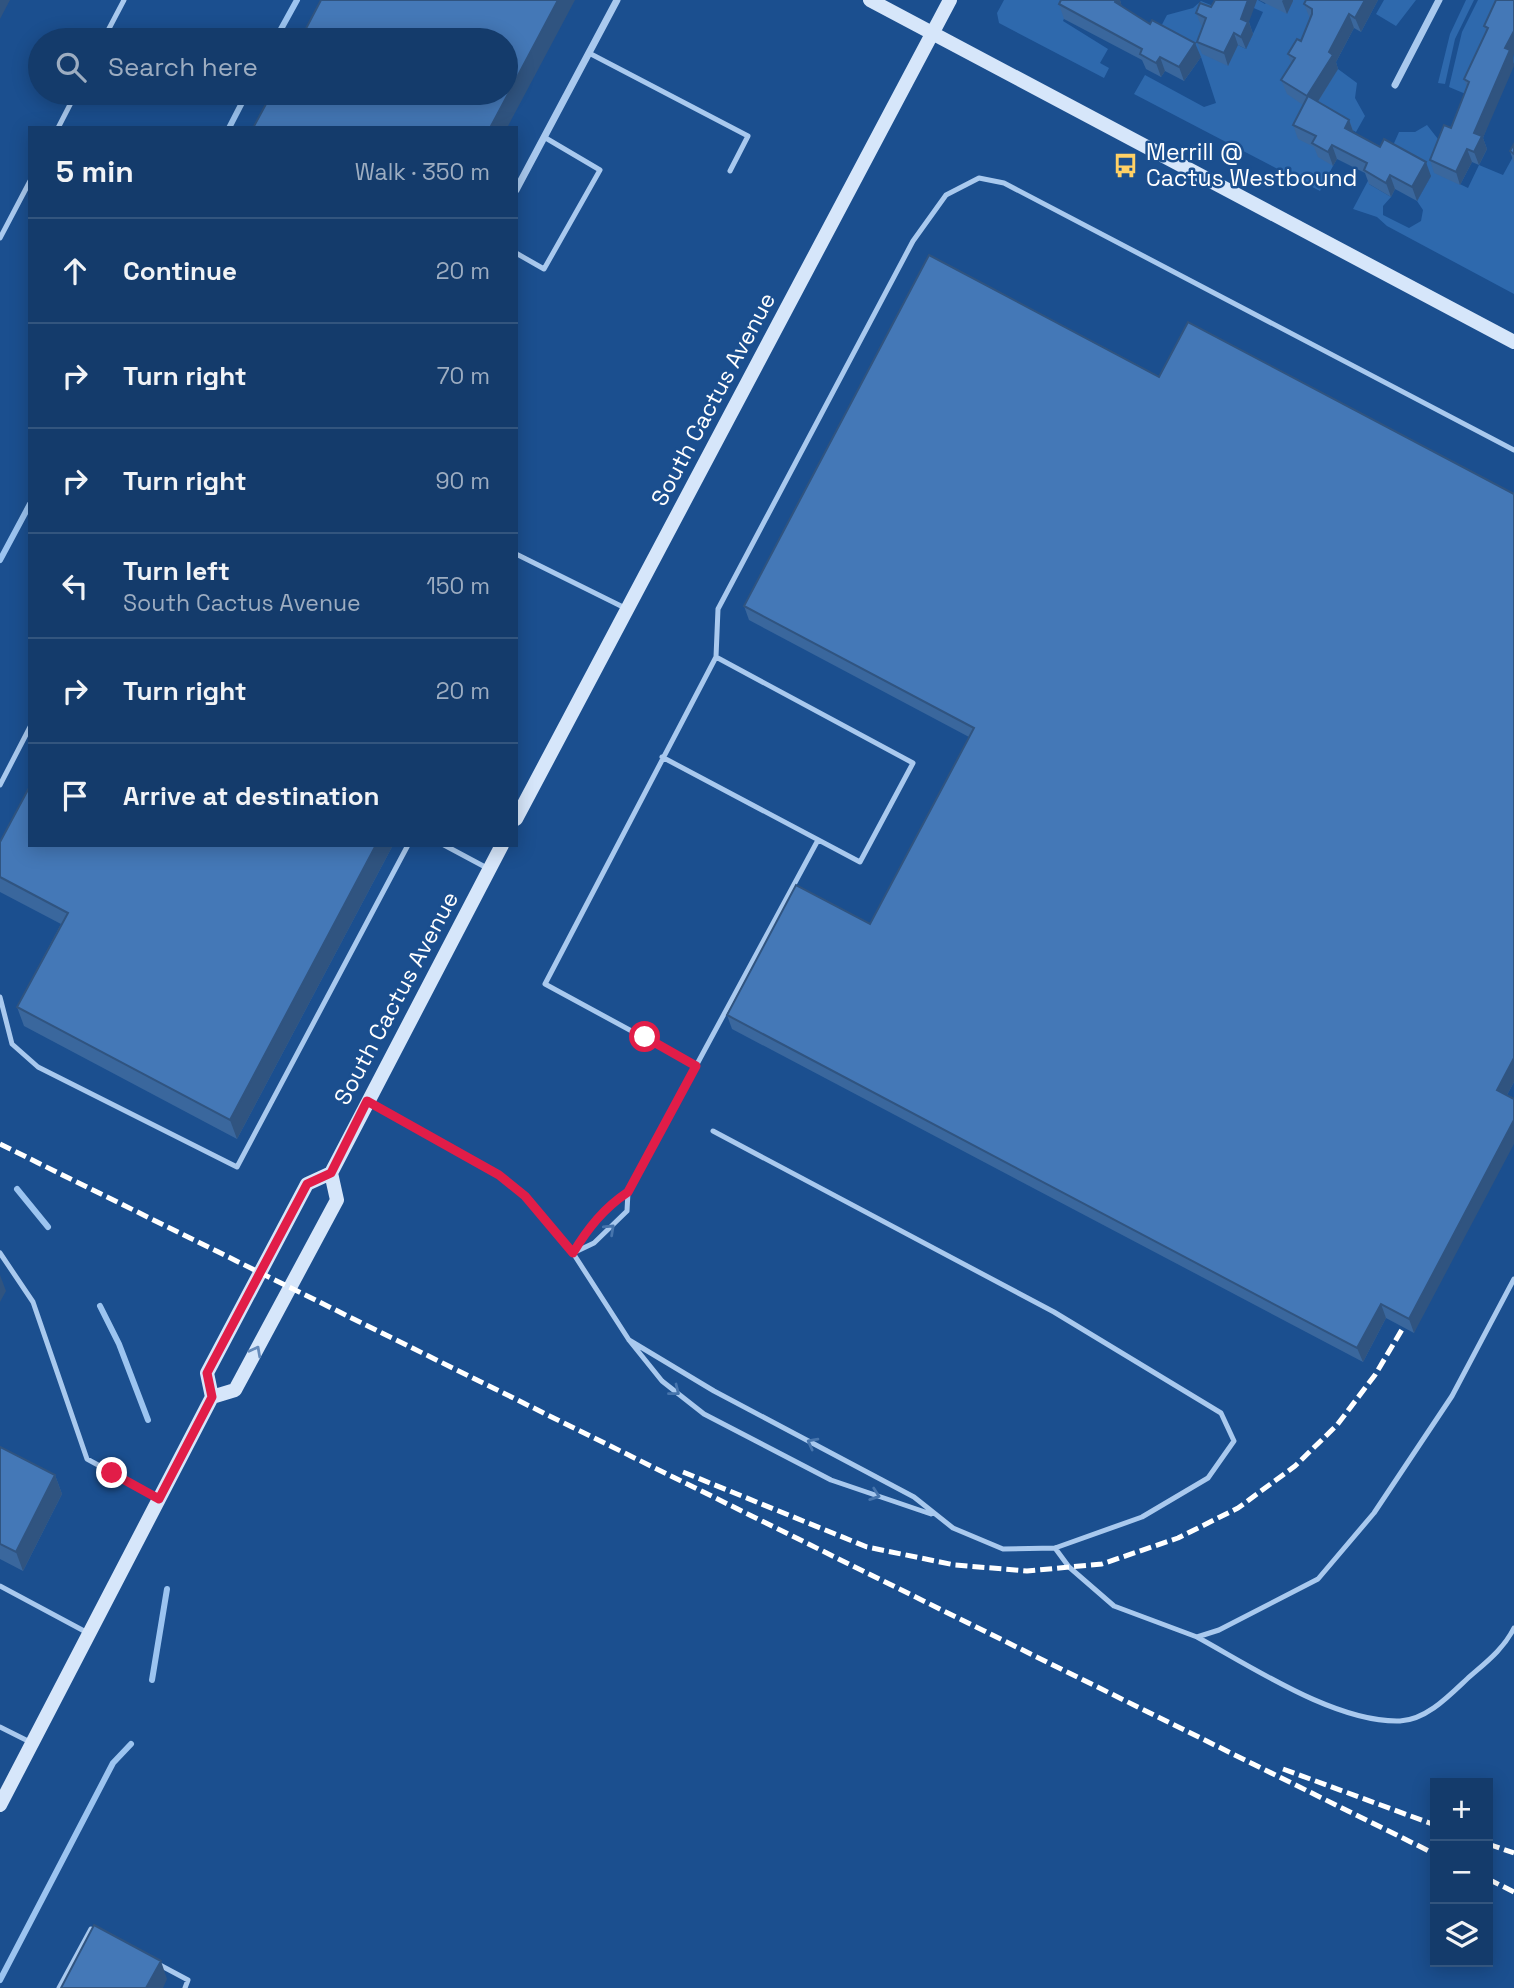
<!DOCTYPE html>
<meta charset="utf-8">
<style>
body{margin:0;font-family:"Space Grotesk",sans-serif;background:#214673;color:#f1f3f6}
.controls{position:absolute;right:21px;bottom:21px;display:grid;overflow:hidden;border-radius:0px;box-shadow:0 4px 18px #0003}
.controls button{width:63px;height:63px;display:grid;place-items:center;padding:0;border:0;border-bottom:2px solid #33557e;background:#143b6b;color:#f1f3f6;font:35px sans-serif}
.stop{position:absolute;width:21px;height:21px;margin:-16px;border:5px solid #e11d48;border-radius:50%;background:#fff}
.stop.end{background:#e11d48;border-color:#fff;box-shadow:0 2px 7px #0008}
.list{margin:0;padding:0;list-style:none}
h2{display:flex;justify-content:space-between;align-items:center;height:91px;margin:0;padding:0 28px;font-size:30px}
h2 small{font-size:23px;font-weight:400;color:#9dadc1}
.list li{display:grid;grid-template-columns:46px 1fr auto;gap:21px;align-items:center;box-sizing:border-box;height:105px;padding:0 28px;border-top:2px solid #33557e}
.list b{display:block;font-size:26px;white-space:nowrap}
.list p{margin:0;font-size:23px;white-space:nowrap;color:#9dadc1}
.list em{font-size:23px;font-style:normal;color:#9dadc1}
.icon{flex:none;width:38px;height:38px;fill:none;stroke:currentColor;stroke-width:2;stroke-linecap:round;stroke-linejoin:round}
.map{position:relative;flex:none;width:1514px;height:1988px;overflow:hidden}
.search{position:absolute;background:#143b6b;box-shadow:0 4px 18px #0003;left:28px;top:28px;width:490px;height:77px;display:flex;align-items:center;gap:18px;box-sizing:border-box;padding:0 24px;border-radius:38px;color:#9dadc1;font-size:26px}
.panel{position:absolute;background:#143b6b;box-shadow:0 4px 18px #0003;left:28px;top:126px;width:490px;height:721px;border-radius:0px}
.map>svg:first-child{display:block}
.green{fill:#2e69ad}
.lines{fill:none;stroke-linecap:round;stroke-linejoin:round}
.stream{stroke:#9cc4f0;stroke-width:6}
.lane{stroke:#a9c9ee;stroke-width:5}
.street{stroke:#a9c9ee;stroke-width:7}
.secondary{stroke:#d6e6fa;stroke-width:14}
.rail{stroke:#fff;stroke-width:5;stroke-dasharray:12 5;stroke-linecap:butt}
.wall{fill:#3a679d}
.shaded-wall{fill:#305480}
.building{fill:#4478b7;stroke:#305480;stroke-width:2}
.oneway{stroke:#4674ac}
.oneway2{stroke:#668bba}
.route{stroke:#e11d48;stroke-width:9}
.labels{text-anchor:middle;stroke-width:5;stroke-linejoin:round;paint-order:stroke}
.poi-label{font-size:23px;fill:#fff;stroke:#1b4f8f;text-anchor:start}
.street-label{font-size:23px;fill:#fff;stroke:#1b4f8f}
</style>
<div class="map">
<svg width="1514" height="1988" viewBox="0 0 1514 1988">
<rect width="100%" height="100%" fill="#1b4f8f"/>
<path class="green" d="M1004,0H1072L1063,21L1108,49L1100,63L1109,68L1104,78L999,23L997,13Z
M1235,0H1258L1265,4L1268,0H1319L1317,23L1337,53L1322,94L1338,69L1357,83L1355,98L1365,116L1356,132L1345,126L1321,150L1333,166L1320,191L1134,94L1145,75L1204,107L1216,103L1201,57L1157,34L1167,15L1193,8L1201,1L1218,8L1238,45L1246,49L1263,12Z
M1384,0H1416L1396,26L1376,14Z
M1466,0H1474L1455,39L1445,84L1438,83L1450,34Z
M1478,0H1508L1514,63L1468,95L1449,87L1462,32Z
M1427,125L1445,148L1435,172L1468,188L1479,165L1503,175L1514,155V294L1387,226L1377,217L1353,209L1370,177L1369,184L1391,197L1383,206V215L1409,228L1421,221L1423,210L1417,201L1431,176L1391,150L1399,132H1415Z"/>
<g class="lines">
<path class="stream" d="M275,40L297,0
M229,128L247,93
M0,560L30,504
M17,1189L48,1227
M100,1306L119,1344L148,1420
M152,1680L167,1589
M0,1980L113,1763L131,1744"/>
<path class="lane" d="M103,40L124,0
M589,53L748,136L730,171
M58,128L76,93
M0,238L30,181
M516,253L544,269L600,170L544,137
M516,554L625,608
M662,757L860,862L913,763L716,657L718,609L913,241L946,195L979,178L1004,183L1514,450
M0,785L30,727
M444,845L487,868
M0,997L12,1044L38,1067L237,1167L408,845
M696,1066L818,840
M370,1102L499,1175L525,1196L573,1253L629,1340L662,1381L704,1414L831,1480L931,1514
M574,1251C589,1227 605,1208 628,1192
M0,1253L33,1302L87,1459L157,1497
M573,1253L594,1243L627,1211L628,1192L696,1066L545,984L716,657
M629,1340L714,1391L914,1497L953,1528L1003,1549L1055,1548L1142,1517L1208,1478L1234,1441L1221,1413L1054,1312L713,1131
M1055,1548L1069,1567L1114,1606L1197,1637L1219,1630L1318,1579L1374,1513L1452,1396L1514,1279
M0,1586L86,1632
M1197,1637C1252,1667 1336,1723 1400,1721C1426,1720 1449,1696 1467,1679C1485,1663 1503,1650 1514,1628
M0,1727L30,1742
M158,1964L188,1980L185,1988
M59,1988L91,1929L97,1932"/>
<path class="street" d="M1395,85L1439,0
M516,190L617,0"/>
<path class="secondary" d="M870,0L1514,342
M516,819L950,0
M212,1397L235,1390L337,1200L331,1173
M0,1805L212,1397L207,1373L307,1184L331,1173L502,845"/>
<path class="rail" d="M0,1144L1435,1854
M683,1472L867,1547L955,1565L1027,1571L1102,1564L1178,1538L1238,1508L1295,1466L1337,1425L1375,1375L1413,1311
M1283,1769L1435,1825
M1488,1844L1514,1853
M1488,1879L1514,1892"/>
</g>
<path class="wall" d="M1061,0H1120L1122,7L1201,57L1184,81L1165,71L1161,77L1146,69L1142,60L1064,19L1059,4Z
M1259,0H1293V1L1287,14Z
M1378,0L1361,32L1354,28L1336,62L1338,69L1318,102L1349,120L1354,133L1431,176L1417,201L1395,189L1391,197L1369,184L1365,173L1337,159L1333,166L1318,157L1314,147L1298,139L1293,125L1303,105L1287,94L1281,80L1291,63L1288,54L1301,41L1310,19L1304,4Z
M1496,0L1513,57L1483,138L1487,149L1479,165L1472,162L1460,185L1434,173L1430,160L1451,128L1467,87L1464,79L1486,32L1484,26Z
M1211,7L1249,22L1253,34L1246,49L1238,45L1228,66L1202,54L1197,42L1203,27L1201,25L1196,13Z
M1514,144V163L1510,151Z
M929,255L1514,1082L1507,1095L1414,1333L1386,1318L1363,1362L732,1029L727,1015L870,924L969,737L749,620L744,606Z
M0,842L30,845H393L237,1139L24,1026L17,1007L61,924L0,892Z
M0,1447L55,1475L62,1494L23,1571L0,1559Z"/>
<path class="shaded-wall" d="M0,0H10L0,19Z
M558,0H575L507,128H490Z
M1116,0H1120L1123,10L1115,2Z
M1248,0H1257L1249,22L1253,34L1246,49L1241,37V19Z
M1283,0H1293V1L1287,14L1282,1Z
M1365,0H1378L1361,32L1355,18Z
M1349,14L1354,28L1336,62L1338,69L1312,111L1307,96Z
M1514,31V54L1513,57L1514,66L1483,138L1487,149L1479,165L1474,152V133L1505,48Z
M1234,33L1238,45L1228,66L1224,53Z
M1195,43L1201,57L1184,81L1179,67Z
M1160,57L1165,71L1161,77L1156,63Z
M1349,120L1354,134L1345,128Z
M1332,145L1337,159L1333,166L1328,152Z
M1467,149L1472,162L1460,185L1456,172Z
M1426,162L1431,176L1417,201L1412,187Z
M1390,175L1395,189L1391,197L1386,183Z
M376,845H393L237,1139L230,1120Z
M1514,1058V1082L1502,1104L1497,1090Z
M1514,1120V1144L1414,1333L1409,1319Z
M0,1275L6,1291L0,1302Z
M1381,1304L1386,1318L1363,1362L1357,1348Z
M55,1475L62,1494L23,1571L16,1552Z
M161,1961L167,1979L163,1988H146Z"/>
<path class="building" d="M321,0H558L490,128H253L272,93H506V40H300Z
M1061,0H1116L1115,2L1150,24L1152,20L1195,43L1179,67L1160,57L1156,63L1140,54L1142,49L1059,4Z
M1215,0H1248L1241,19L1248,22L1241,37L1234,33L1224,53L1197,42L1206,18L1196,13L1200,3L1211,7Z
M1306,0H1365L1355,18L1349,14L1329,52L1333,55L1307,96L1281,80L1295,58L1288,54L1297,39L1301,41L1312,14V9L1304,4Z
M1496,0H1514V31L1505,48L1510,50L1474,133L1482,136L1474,152L1467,149L1456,172L1430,160L1444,125L1451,128L1469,82L1464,79L1488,28L1484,26Z
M1308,96L1349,120L1345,128L1380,147L1384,139L1426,162L1412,187L1390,175L1386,183L1364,170L1367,163L1332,145L1328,152L1312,143L1316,136L1293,125Z
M1514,144V154L1510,151Z
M929,255L1159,377L1188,322L1514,494V1058L1497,1090L1514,1099V1120L1409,1319L1381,1304L1357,1348L727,1015L796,885L870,924L974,728L744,606Z
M30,786V845H376L230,1120L17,1007L68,913L0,877V842Z
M0,1447L55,1475L16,1552L0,1544Z
M94,1925L161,1961L146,1988H61Z"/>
<defs><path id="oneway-chevron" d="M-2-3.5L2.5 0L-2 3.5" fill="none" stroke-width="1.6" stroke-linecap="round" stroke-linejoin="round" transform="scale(1.75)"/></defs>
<g class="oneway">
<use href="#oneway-chevron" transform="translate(610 1229) rotate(-43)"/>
<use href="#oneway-chevron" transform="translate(675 1391) rotate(38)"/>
<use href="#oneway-chevron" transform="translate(812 1443) rotate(-152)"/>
<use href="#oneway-chevron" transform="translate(875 1495) rotate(19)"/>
</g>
<use class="oneway2" href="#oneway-chevron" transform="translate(256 1351) rotate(-62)"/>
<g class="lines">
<path class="route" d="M112,1473L159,1499L212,1397L207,1373L307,1184L331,1173L367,1101L499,1175L525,1196L573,1253C588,1228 604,1208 628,1192L696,1066L645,1037"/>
</g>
<defs>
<symbol id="bus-bare" viewBox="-9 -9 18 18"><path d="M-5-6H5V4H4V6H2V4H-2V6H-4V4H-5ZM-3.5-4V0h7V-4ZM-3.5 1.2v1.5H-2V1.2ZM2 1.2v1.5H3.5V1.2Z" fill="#ffd166" stroke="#1b4f8f" stroke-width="2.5" paint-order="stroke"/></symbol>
</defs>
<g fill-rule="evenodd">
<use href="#bus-bare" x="1108" y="148" width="35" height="35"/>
</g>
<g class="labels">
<g class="poi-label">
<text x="1146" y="160">Merrill @<tspan x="1146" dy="26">Cactus Westbound</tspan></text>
</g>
<g class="street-label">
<text transform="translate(713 399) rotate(-62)" y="8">South Cactus Avenue</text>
<text transform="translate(396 998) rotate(-62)" y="8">South Cactus Avenue</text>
</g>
</g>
</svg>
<div class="controls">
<button>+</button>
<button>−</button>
<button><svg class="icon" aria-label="layers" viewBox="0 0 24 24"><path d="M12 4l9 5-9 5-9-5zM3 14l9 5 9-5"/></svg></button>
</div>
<div class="stop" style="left:645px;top:1037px"></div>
<div class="stop end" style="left:112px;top:1473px"></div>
<div class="search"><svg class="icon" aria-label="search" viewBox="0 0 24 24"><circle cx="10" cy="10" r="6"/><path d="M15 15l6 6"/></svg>Search here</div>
<section class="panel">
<h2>5 min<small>Walk · 350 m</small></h2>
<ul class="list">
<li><svg class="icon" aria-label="ahead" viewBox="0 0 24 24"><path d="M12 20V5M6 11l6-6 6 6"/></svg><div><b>Continue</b></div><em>20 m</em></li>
<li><svg class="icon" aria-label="right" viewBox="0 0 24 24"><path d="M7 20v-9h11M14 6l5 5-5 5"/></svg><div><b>Turn right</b></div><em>70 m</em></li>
<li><svg class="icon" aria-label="right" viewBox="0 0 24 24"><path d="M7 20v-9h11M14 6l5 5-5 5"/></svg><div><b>Turn right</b></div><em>90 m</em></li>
<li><svg class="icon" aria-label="left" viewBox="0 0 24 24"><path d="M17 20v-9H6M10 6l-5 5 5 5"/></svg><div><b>Turn left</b><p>South Cactus Avenue</p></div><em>150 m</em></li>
<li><svg class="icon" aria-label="right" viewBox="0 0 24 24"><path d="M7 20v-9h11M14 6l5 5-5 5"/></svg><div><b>Turn right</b></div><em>20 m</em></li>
<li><svg class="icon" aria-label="arrive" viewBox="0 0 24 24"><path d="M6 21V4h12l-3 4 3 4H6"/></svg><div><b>Arrive at destination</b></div></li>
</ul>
</section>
</div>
